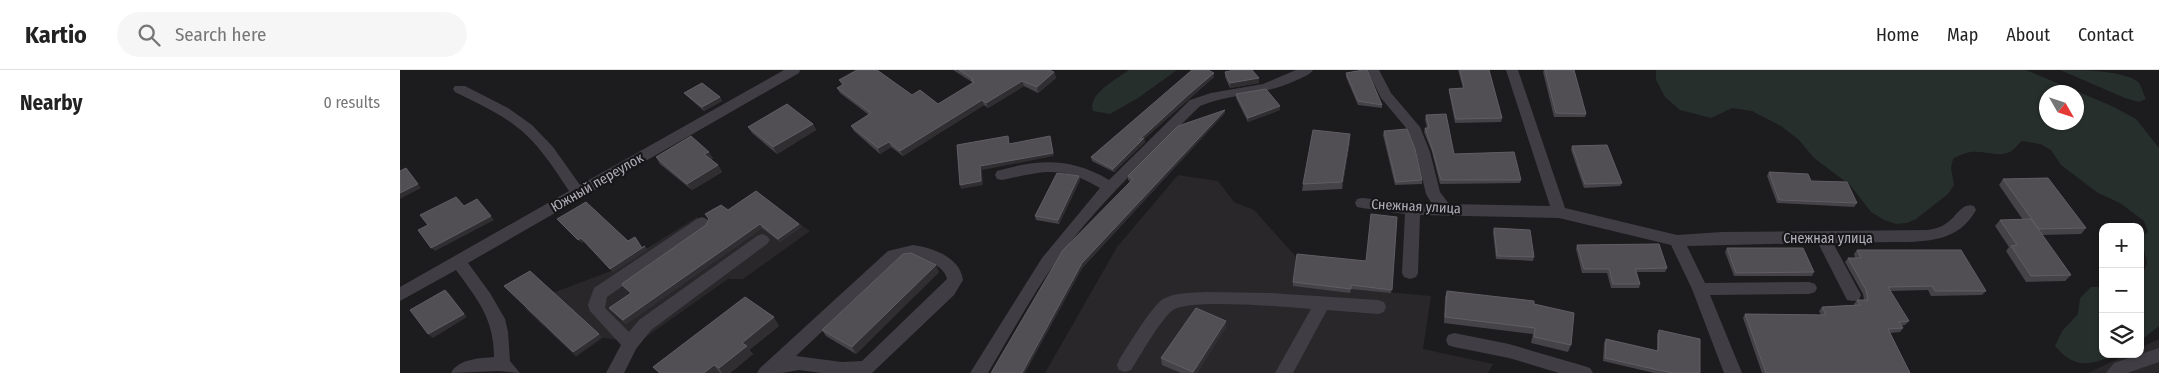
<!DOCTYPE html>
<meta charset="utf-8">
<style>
body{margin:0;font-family:"Fira Sans Condensed",sans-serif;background:#f6f6f6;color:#222}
.controls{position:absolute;right:15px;bottom:15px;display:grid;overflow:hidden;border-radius:10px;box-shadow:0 1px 4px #0004}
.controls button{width:45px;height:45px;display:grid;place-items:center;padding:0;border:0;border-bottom:1px solid #e0e0e0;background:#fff;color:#222;font:25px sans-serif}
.compass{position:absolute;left:1639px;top:15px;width:45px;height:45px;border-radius:50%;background:#fff;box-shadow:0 1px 4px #0004;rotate:129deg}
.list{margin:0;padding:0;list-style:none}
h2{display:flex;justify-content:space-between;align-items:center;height:65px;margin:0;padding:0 20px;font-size:21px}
h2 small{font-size:16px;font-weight:400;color:#767676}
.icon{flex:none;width:28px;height:28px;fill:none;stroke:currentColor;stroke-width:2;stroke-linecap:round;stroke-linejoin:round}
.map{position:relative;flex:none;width:1759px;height:303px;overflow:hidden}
header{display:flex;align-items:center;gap:30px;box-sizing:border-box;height:70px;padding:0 25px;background:#fff;border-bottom:1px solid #e0e0e0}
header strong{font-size:24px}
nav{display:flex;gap:28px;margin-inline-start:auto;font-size:18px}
.search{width:350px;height:45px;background:#f6f6f6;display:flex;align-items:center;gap:12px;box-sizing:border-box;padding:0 18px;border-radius:28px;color:#767676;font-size:19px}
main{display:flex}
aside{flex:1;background:#fff}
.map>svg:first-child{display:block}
.built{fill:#29272a}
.green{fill:#272f2d;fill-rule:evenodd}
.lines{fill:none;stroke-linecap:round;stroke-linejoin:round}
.minor{fill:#403e44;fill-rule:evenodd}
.wall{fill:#454348}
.shaded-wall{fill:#302e31}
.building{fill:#514f54;stroke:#605e64}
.labels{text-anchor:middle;stroke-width:4.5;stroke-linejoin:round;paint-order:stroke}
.street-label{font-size:14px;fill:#b2afbb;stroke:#171618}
</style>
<header>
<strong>Kartio</strong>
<div class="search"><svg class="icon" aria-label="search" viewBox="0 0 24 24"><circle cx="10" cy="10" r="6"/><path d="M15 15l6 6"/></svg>Search here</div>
<nav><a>Home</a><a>Map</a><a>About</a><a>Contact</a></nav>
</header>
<main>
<aside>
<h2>Nearby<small>0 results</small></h2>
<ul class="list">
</ul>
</aside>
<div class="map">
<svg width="1759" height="303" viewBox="0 0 1759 303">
<rect width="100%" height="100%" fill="#1c1b1d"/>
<path class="built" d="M778,105L818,111L834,132L854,140L897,188L965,220L1031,226L1023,279L1093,294L1088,303H645L717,177Z
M359,124L410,161L343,209H328L239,272L203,268L176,287L125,239L153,221L155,222L211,201L297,147L309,156Z
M1759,269V303H1688L1728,284H1740V278Z"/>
<path class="green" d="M729,0H777L738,28L710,44L693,41C687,24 717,9 729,0Z
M1256,0H1626L1712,36L1736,49L1759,78V256L1740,271V212L1747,193L1741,167L1748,162L1744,151L1720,133L1698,123L1661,95L1651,80L1640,74L1622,71C1618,74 1614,80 1610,82C1592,90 1579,73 1553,89L1551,98L1554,115L1548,124L1516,149L1507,153L1496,154L1484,150L1471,142L1450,115L1414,88L1399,70L1381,56L1352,41L1332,38L1311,48L1280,40L1265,27L1256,10ZM1646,22H1676V52H1646Z
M1660,0C1683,0 1719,0 1737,11C1742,15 1743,24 1746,29L1739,32L1725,28Z
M1691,217H1703V284H1717C1691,295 1675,300 1655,276L1662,261L1678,244L1680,228Z"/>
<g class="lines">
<path class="minor" d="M384,0H400L399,3L68,193L90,223L105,249L108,262L110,291L120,303L98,301L51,303C58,289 80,288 94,287C94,249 78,230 56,200L0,231V217L169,121C153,97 137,71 113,54C95,41 75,32 55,22L53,19L55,16H65L108,38L132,55L153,77L180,115Z
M896,0H913C910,5 903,7 897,10C864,26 832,23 800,36C755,81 708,124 669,174C638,214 614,259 588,303H570L642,188L700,118C661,95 644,101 602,110L597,109L595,105L597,101C638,89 671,87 709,110L790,30L811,23L863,14Z
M967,0H979L991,23L1020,57L1030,82L1040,122L1049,134L1150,136L1106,0H1118L1165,138L1277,165L1322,162L1528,160C1535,159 1542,157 1548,152C1557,146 1562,132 1574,136L1576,140C1558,173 1524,172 1491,172C1472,172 1453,173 1433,173L1461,225L1459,230L1453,231L1447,230L1418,173L1287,176L1305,213L1409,212L1415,214L1417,218L1415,222L1409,224L1310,225L1342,303H1324L1292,219L1271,175L1159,148L1020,145L1018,203L1016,207L1010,209L1004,207L1002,203L1005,144L962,138L957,137L955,133L957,129L962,128L1013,133L1032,134L1026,124L1016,82L1007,59L981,28Z
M302,147L307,149L310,153L307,157L207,227L205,238L229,262L239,250L357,166L362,164L367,166L370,170L367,174L251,260L236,279L224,303H206L221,275L190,241L188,235L194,218L297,149Z
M513,175C533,178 560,187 563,210L554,225L472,303H421L399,300L382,303H357L360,298L488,181ZM513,187C524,189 545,196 547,209L462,291L442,292L396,286L498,190Z
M806,222L869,223L978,230L984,232L986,237L984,242L978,244L927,240L893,303H875L911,239C887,237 789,228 773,240C759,251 741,285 731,300L725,302L719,300L717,295L719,290C728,276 751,237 763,229C776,222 793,223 806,222Z
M1054,263L1109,274L1184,296L1190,298L1193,303H1159L1109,288L1054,277L1048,275L1046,270L1048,265Z
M1759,278V292L1727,303H1706L1714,293Z"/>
</g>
<path class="wall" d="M553,0H649L654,2L656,8L638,23L624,16L588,38L584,35L503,86L491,77L480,84L454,61L451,56L469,45L440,23L437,18L442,15L439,10L538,34L572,14V12Z
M1058,0H1089L1102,48L1101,52L1055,53L1049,22V19L1063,18Z
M1144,0H1174L1186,44L1185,47H1154L1143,2Z
M825,2L859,8V13L830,18L825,7Z
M814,3V7L789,29L744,69L745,72L714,102L692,91L691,87Z
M946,3L982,35V38L958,35L946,7Z
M284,23L320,27L322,31L304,41L287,26Z
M836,24L880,40L848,52L836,28Z
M825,43L683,197L591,303L730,111L728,110V106Z
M1026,45L1054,84L1121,110L1120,113L1040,114L1032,82L1024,62L1025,58H1027L1025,49Z
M413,54L416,60L377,84L352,63L348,57Z
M984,61L1022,110V114L995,115L983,65Z
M950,71L942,119L902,121L903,114Z
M1172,76L1222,113L1220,116L1184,118L1171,80Z
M256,87L313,88L311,90L318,95L322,102L292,120L260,94Z
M1369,102L1411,111L1457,133L1454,137L1377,133L1367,106Z
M679,106L680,110L659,154L636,150L635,146Z
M1603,109L1686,158L1681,164L1642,165L1671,205L1665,211L1626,212L1606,181L1609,177L1595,156L1600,150H1623L1599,115Z
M328,140L399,154L401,157L380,172L362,158L226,254L209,238L231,223L222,215Z
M997,147L991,223L951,219L950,223L893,216V212L966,191Z
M1094,158L1134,187L1133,191L1096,189L1093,162Z
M1177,175L1267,198L1265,202H1237L1240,214L1239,218H1211L1207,203H1182L1176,179Z
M1327,178L1414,202L1412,206H1334L1325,182Z
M1457,180L1586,221L1582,225L1531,226L1528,220L1490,221L1509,251L1505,255L1501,256L1503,258L1500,262L1490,263L1510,303H1362L1343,248L1345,244L1421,245L1419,241L1422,237L1454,235V234L1457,230H1464L1463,224L1445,192L1448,188H1455L1454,184Z
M539,202L456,284L426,266L422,260Z
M1047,221L1134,234L1171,275L1168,282L1131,273L1133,264L1044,253L1045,227Z
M826,251V257L797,303H781L762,295L761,288Z
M379,256L349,280L353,284L330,303H259L253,297Z
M1259,260L1300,303H1254L1203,291L1204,273L1206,269L1257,281V264Z"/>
<path class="shaded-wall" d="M654,2L656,8L638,23L637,17Z
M814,3V7L789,29L744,69L745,72L714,102L713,99L739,70L788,25Z
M859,8V13L830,18V13Z
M622,11L624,16L588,38L586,33Z
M320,27L322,31L304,41L302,37Z
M582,30L584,35L503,86L500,81Z
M880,36V40L848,52V48Z
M825,40V43L683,197L625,303H622L682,193Z
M413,54L416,60L377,84L373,77Z
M950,64V71L942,119V112Z
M650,66L654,86L582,100L583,115L561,119L560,115L580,96Z
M489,72L491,77L480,84L478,78Z
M309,82L313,88L309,91L304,84Z
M318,95L322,102L292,120L287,114Z
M6,98L21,118L0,129V123Z
M679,106L680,110L659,154L658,150Z
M80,133L94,150L35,181L31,178Z
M360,154L362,158L226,254L223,250Z
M399,154L401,157L380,172L378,169Z
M235,167L242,178L245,176L248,180L213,203L210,199Z
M181,168L184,172L182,173L178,170Z
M536,195L539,202L456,284L452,277Z
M45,220L49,223L67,247L33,268L28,264Z
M374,247L379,256L349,280L353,284L330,303H322L319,298L342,273Z
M826,251V257L797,303H793Z
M199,264L202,267L176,286L173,282Z
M314,295L320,303H304Z"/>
<path class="building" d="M457,0H477L512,25L520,20L538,34L574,12L571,10L573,9L559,0H649L654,2L637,17L622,11L586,33L582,30L500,81L489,72L478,78L451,56L471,43L437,18L444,14L439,10Z
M792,0H808L814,3L788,25L739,70L744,68L713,99L691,87Z
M834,0H852L859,8L830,13L825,2Z
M963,0H967L982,35L958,31L946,3Z
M1060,0H1089L1102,48L1056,49L1049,19L1064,18Z
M1145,0H1174L1186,44L1156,43Z
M302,13L320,27L302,37L284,23Z
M866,19L880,36L848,48L836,24Z
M387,34L413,54L373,77L348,57Z
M825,40L682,193L622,303H591L663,180L733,109L728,106L778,56Z
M1046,44L1054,84L1114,82L1121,110H1041L1032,78L1025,58H1029L1026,45Z
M1007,59L1015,79L1022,110L996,112L984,61Z
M913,60L950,64L942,112L903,114Z
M291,66L309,82L304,84L318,95L287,114L256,87Z
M608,66L609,74L650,66L653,83L580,96L581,111L560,115L557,75Z
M1207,75L1222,113L1185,114L1172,76Z
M6,98L18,114L0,123V101Z
M1369,102L1408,104L1411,111L1447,112L1457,133L1379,130Z
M657,103L679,106L658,150L635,146Z
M1648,108L1686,158L1639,159L1603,109Z
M356,121L399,154L378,169L360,154L223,250L209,238L231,223L222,215L223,213L306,155L309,149L305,144L321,135L328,140Z
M56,127L64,136L77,129L91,146L31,178L18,160L28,155L20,145Z
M186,132L228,171L235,167L242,178L245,176L210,199L181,168L178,170L157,149Z
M971,144L997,147L992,220L951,215V219L893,212L897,184L966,191Z
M1631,149L1671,205L1631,206L1611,176L1617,175L1600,150Z
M1094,158L1130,160L1134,187L1097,186Z
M1259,174L1267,198L1235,199L1240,214H1213L1209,199H1184L1177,175Z
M1327,178H1403L1414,202L1336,203Z
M1457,180H1561L1586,221H1535L1532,216L1488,217L1509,251L1499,252L1503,258L1488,259L1510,303H1366L1345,244L1426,245L1422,237L1460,235L1457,230H1468L1466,220L1448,188H1461Z
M511,183L536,195L452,277L422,260L503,184Z
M130,201L199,264L173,282L104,216Z
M45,220L64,244L28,264L10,240Z
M1047,221L1134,231V234L1174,243L1171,275L1134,267L1135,258L1045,247Z
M345,227L374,247L342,273L347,276L319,298L314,295L304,303H260L253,297Z
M796,238L826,251L793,302L761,288Z
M1259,260L1300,269V303H1272L1205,288L1206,269L1258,281Z"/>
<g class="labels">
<g class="street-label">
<text transform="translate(197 112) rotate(-30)" y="5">Южный переулок</text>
<text transform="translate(1016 136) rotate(3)" y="5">Снежная улица</text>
<text x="1428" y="173">Снежная улица</text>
</g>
</g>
</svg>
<div class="controls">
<button>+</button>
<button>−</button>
<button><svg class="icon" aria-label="layers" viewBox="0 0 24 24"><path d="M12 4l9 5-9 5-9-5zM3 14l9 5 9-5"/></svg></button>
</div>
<svg class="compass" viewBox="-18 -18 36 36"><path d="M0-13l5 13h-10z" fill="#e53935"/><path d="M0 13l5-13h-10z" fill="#767676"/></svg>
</div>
</main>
